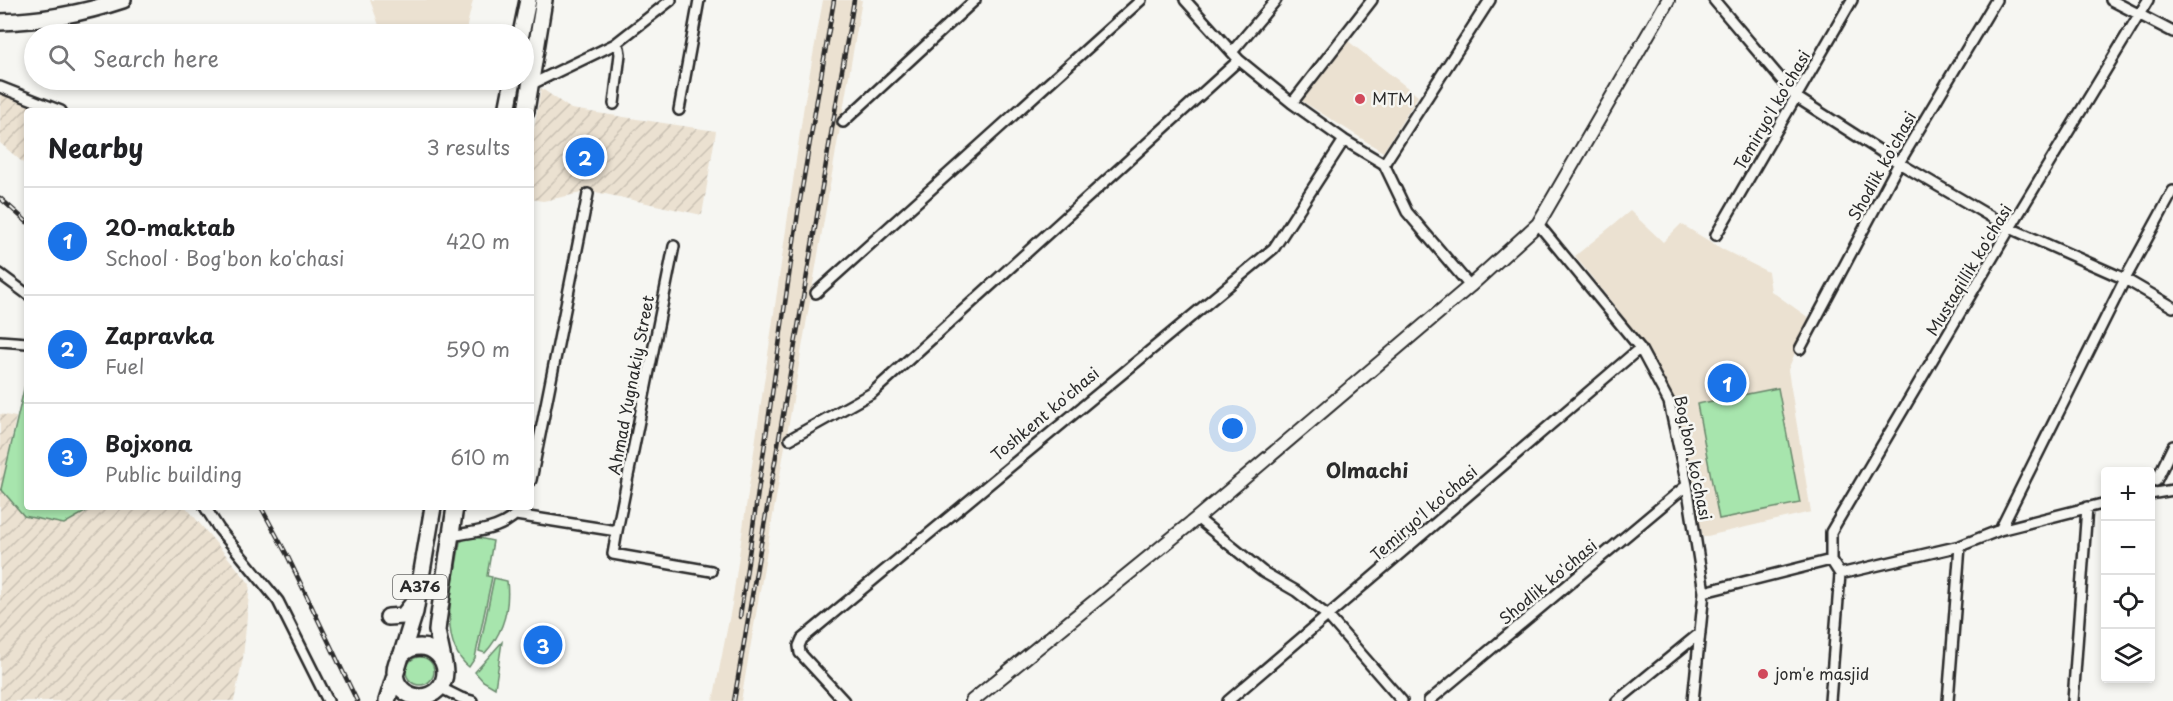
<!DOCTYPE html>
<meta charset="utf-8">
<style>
body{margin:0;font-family:"Playpen Sans",sans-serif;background:#f2f2f2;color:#202124}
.controls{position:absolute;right:18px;bottom:18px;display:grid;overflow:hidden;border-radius:6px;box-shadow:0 3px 9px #0003}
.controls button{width:54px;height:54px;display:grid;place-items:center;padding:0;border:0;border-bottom:2px solid #e0e0e0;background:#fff;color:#202124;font:30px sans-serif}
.you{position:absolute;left:1233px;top:429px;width:21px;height:21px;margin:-15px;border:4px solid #fff;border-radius:50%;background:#1a73e8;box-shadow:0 0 0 9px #1a73e833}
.badge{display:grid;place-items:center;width:39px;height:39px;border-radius:50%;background:#1a73e8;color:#fff;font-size:20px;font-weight:700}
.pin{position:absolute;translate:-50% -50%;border:3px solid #fff;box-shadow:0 2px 6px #0006}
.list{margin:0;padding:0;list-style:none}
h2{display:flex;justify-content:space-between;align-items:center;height:78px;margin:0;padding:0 24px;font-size:26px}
h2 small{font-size:20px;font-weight:400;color:#757577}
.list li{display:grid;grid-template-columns:39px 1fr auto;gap:18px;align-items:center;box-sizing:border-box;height:108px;padding:0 24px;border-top:2px solid #e0e0e0}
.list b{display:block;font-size:22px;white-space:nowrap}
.list p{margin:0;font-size:20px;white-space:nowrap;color:#757577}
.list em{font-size:20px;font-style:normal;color:#757577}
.icon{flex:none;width:33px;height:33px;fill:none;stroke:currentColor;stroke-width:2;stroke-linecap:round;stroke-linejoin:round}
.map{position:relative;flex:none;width:2173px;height:701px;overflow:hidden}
.search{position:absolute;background:#fff;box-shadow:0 3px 9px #0003;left:24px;top:24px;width:510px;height:66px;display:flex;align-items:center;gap:15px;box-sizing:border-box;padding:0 21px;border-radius:33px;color:#757577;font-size:22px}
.panel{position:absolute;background:#fff;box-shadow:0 3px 9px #0003;left:24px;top:108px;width:510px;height:402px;border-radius:6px}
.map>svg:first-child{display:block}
.built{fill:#ebe1d1}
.industrial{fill:url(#industrial-furrows)}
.grass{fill:#a7e5ad;stroke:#69886c;stroke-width:1.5}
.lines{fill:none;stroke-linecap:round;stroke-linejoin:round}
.minor-casing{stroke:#2b2b2b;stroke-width:14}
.tertiary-casing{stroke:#2b2b2b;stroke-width:16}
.primary-casing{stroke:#2b2b2b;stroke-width:20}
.minor{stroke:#f6f6f2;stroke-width:9}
.tertiary{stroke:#f6f6f2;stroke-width:12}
.primary{stroke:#f6f6f2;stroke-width:15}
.rail-casing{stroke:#2b2b2b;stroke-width:4.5}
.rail{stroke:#f6f6f2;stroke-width:2;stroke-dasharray:7;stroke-linecap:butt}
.poi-dot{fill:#d1495b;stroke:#f6f6f2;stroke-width:2}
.labels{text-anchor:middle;stroke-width:5;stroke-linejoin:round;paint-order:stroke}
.shield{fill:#f6f6f2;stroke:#686867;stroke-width:1.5}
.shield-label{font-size:15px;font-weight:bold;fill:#2b2b2b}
.poi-label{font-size:16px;fill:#2b2b2b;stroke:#f6f6f2;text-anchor:start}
.street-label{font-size:16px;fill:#2b2b2b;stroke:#f6f6f2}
.quarter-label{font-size:20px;font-weight:bold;fill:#2b2b2b;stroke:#f6f6f2}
</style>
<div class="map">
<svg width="2173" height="701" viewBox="0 0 2173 701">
<defs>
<pattern id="industrial-furrows" width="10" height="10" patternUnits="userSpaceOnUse" patternTransform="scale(1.5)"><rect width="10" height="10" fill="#ebe1d1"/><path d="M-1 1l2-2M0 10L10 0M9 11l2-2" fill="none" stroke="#cac1b4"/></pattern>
</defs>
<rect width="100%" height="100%" fill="#f6f6f2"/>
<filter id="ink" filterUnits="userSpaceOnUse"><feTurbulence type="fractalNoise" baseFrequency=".0167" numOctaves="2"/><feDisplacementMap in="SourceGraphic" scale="12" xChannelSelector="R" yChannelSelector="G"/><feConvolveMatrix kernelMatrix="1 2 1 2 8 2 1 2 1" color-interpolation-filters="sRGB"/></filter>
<g filter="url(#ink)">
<path class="built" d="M370,0H473L465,34H382Z
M823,0H862L741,701H713L732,604L804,105Z
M1348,41L1418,96L1383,152L1302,101Z
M1630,211L1663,242L1681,224L1724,250L1768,272L1771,291L1809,318L1788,370L1811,512L1703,537L1672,397L1632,328L1575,256Z"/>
<path class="industrial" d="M541,88L571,109L716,131L702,215L591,191L543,201L531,199V147Z
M0,91L50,111H27V166L0,143Z
M0,414L16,417L1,489L24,516L64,524L94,507H186L250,584L243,658L234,701H0Z"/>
<path class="grass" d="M27,376V507H94L64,524L24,516L1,489Z
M1778,388L1800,503L1719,519L1697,404Z
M470,536L493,541L487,576L492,577L475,658L469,667C435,640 455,579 460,542Z
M494,578L507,581C510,608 503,633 485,653L479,651Z
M502,642L495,688L483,681L475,672Z
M406 671a14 14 0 1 1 28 0a14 14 0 1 1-28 0Z"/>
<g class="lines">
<defs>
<path id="minor" d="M1185,0L1239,60L1292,103L1344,140L1384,164L1407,212L1470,286
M1714,0L1796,97L1899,163L2010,228L2125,279L2173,307
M2111,0L2173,32
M1232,52L1276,0
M530,85L615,44L671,0
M0,87L61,111
M1292,103L1372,0
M614,104L620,54L619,48L615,44
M679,110L699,0
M843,122L975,0
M1384,164L1490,0
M1538,224L1640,348L1669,402L1687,485L1704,592L1693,701
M1716,235L1852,0
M0,274L27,294
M816,293L1141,0
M0,341L27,343
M1800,349L1899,163L1996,0
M790,439L872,393L1239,60
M531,480L588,194
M2156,481L2173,446
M2150,494L2173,490
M205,507L219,529L278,601L328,701
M516,515L617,531L613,554L711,571
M1197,518L1263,572L1296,591L1328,616L1402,701
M2000,530L2125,279L2173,191
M617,531L674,246
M450,536C476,531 505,531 522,507
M1831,560V532L2010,228L2148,0
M1704,592L1831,560L1840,574L1960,546L2000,530L2106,503
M445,690L461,698L472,701
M844,701L800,653L799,646L802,639L1274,248L1344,140
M1228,701L1640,348
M1429,701L1687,485
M1617,701L1700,633
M1830,701L1840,574
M1948,701L1960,546
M2073,701L2087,507"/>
<path id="tertiary" d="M972,701L1197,518L1470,286L1538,224L1668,0"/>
<path id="primary" d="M0,22C41,21 84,13 123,0
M521,34L528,0
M507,111L513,80
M526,111L544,0
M388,617L403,616L414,602
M395 672a25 25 0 1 1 50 0a25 25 0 1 1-50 0Z
M444,664L437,631L438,622L455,507
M387,701L415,612L433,507"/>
</defs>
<use href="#minor" class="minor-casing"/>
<use href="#tertiary" class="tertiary-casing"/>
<use href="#primary" class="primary-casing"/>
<use href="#minor" class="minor"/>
<use href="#tertiary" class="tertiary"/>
<use href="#primary" class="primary"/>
<defs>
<path id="rail" d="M0,198L27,222
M261,507L287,555L357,701
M740,617L799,206L834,0
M734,701L854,0"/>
</defs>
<use href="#rail" class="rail-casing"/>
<use href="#rail" class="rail"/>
</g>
</g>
<g class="poi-dot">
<circle cx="1360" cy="99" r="6"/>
<circle cx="1763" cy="674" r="6"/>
</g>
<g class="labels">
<rect class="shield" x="393" y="575" width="54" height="24" rx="4.5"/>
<g class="shield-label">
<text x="420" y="592">A376</text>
</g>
<g class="poi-label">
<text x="1372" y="105">MTM</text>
<text x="1775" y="680">jom'e masjid</text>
</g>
<g class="street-label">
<text transform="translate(1772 110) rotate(-60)" y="6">Temiryo'l ko'chasi</text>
<text transform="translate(1882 166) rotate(-61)" y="6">Shodlik ko'chasi</text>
<text transform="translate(1969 270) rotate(-59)" y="6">Mustaqillik ko'chasi</text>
<text transform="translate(631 385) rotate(-79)" y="6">Ahmad Yugnakiy Street</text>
<text transform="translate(1045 414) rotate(-40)" y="6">Toshkent ko'chasi</text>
<text transform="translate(1693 458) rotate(78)" y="6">Bog'bon ko'chasi</text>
<text transform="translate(1424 513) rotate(-41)" y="6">Temiryo'l ko'chasi</text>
<text transform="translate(1548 582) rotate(-40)" y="6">Shodlik ko'chasi</text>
</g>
<g class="quarter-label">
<text x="1367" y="478">Olmachi</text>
</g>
</g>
</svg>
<div class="controls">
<button>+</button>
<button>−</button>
<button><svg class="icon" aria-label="locate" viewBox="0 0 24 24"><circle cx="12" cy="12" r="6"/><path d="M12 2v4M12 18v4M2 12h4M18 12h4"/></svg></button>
<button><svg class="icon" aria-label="layers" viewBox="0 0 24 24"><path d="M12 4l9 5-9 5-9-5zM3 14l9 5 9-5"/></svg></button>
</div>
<div class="you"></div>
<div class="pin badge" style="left:1727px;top:383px">1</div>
<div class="pin badge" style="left:585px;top:157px">2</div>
<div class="pin badge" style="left:543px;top:645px">3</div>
<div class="search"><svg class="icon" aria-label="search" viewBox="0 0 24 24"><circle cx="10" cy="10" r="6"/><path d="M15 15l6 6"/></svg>Search here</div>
<section class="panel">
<h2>Nearby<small>3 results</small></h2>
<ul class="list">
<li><span class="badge">1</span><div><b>20-maktab</b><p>School · Bog'bon ko'chasi</p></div><em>420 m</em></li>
<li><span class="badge">2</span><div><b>Zapravka</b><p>Fuel</p></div><em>590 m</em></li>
<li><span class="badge">3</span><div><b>Bojxona</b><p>Public building</p></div><em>610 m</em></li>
</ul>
</section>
</div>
